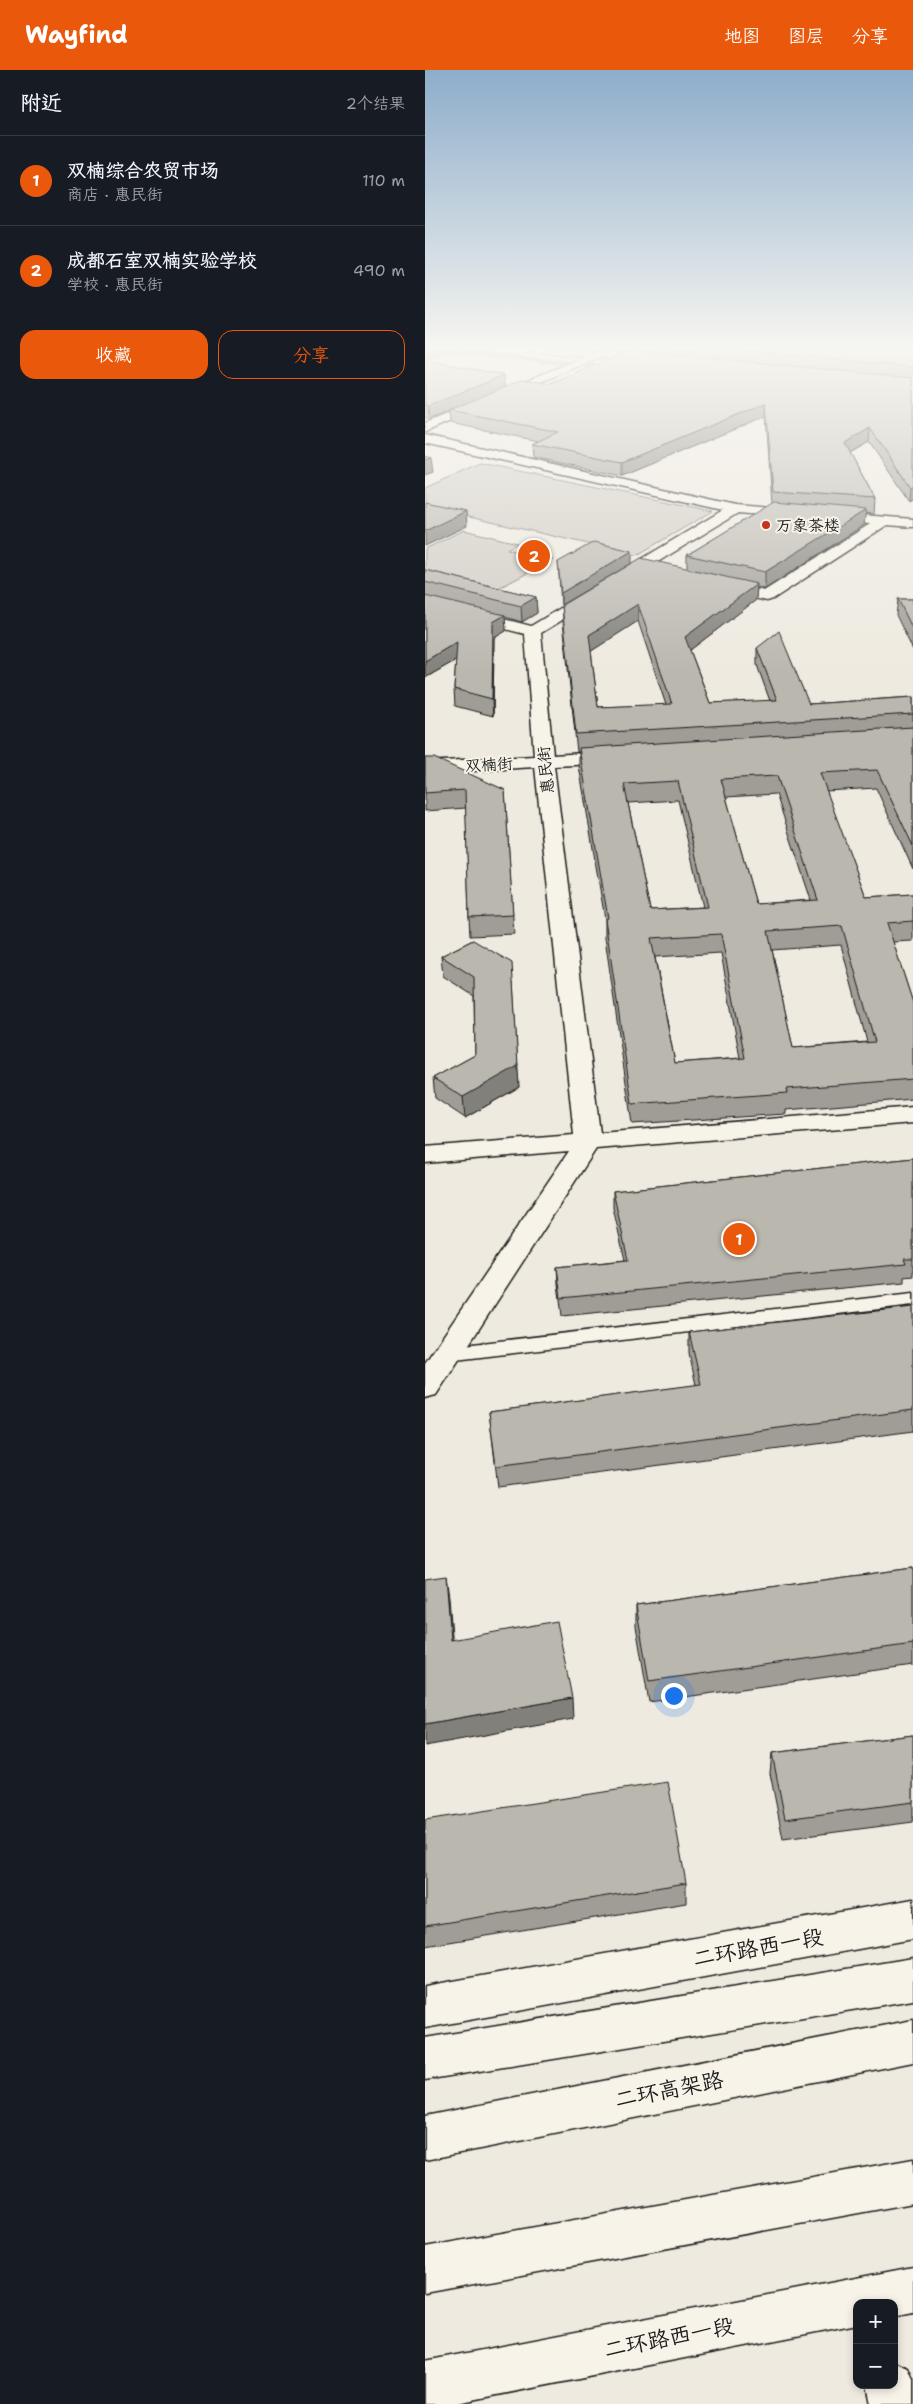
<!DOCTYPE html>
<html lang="zh">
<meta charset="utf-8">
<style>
body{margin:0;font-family:"Shantell Sans","LXGW WenKai TC",sans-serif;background:#242831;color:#f1f3f6}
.controls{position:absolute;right:15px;bottom:15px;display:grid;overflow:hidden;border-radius:10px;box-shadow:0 2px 8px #0003}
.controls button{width:45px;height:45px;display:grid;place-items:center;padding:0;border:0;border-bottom:1px solid #363941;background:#171b24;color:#f1f3f6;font:25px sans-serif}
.you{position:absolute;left:248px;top:1625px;width:18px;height:18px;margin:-12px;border:4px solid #fff;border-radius:50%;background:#1a73e8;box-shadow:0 0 0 8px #1a73e833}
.badge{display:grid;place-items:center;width:32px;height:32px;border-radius:50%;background:#ea580c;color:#fff;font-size:16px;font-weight:700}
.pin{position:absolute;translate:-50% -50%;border:2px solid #fff;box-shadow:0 1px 5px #0006}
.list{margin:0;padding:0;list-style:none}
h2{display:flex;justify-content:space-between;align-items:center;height:65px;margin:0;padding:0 20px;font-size:21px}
h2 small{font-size:16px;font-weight:400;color:#9ea1a6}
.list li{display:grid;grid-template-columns:32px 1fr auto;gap:15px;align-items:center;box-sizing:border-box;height:90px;padding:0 20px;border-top:1px solid #363941}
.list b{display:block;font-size:19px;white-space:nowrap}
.list p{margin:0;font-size:16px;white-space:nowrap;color:#9ea1a6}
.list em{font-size:16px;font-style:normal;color:#9ea1a6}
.actions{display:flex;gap:10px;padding:15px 20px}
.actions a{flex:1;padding:11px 0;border:1px solid #ea580c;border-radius:15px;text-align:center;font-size:18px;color:#ea580c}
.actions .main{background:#ea580c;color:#fff}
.map{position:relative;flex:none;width:488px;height:2334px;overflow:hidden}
header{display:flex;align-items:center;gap:30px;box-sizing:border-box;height:70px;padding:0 25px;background:#ea580c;color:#fff}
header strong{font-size:24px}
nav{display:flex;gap:28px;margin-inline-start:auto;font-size:18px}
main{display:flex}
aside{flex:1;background:#171b24}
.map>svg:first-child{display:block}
.green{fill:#cfccc3;stroke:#767470}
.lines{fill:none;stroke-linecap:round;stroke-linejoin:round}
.stream{stroke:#6f6d69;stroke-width:4.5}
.service-casing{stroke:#1c1c1c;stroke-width:3}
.minor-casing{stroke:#1c1c1c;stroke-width:3}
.tertiary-casing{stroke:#1c1c1c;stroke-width:3}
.secondary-casing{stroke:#1c1c1c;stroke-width:3}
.trunk-casing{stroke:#1c1c1c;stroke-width:3}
.service{fill:#f7f3e8;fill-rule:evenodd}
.minor{fill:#f7f3e8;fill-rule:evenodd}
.tertiary{fill:#f7f3e8;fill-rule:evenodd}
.secondary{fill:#f7f3e8;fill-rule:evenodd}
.trunk{fill:#f7f3e8;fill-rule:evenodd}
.wall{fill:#a09d96;stroke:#1c1c1c;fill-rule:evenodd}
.shaded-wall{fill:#82807a;stroke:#1c1c1c}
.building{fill:#bab7af;stroke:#1c1c1c;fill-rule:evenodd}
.poi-dot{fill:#c8321e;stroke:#f7f3e8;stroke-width:2}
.labels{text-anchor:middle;stroke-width:4;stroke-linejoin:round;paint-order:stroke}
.far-poi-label{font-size:16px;fill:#1c1c1c;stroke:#f7f3e8;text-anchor:start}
.far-street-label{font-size:16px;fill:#1c1c1c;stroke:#f7f3e8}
.near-street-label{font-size:22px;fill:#1c1c1c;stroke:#f7f3e8}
</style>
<header>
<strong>Wayfind</strong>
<nav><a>地图</a><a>图层</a><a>分享</a></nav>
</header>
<main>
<aside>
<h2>附近<small>2个结果</small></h2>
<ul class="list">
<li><span class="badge">1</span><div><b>双楠综合农贸市场</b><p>商店 · 惠民街</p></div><em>110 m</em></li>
<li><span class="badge">2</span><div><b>成都石室双楠实验学校</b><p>学校 · 惠民街</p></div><em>490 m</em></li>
</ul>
<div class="actions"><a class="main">收藏</a><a>分享</a></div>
</aside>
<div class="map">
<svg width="488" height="2334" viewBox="0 0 488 2334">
<rect width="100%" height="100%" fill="#eeeae0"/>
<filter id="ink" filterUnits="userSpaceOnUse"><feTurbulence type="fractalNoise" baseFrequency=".02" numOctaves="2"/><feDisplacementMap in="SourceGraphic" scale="10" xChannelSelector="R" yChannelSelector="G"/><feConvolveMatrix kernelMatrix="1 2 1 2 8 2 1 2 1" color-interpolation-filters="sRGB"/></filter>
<g filter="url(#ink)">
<path class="green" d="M55,393L288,441L212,485L0,437V418Z
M39,460L92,473L82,479L128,490L64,523L0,506V479Z"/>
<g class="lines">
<path class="stream" d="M0,279L181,297"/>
<defs>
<path id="service" d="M488,1223V1235L22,1291L15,1289L13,1284L15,1279L22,1277Z"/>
<path id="minor" d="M173,281L177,282V286L0,362V353Z
M0,365L310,435L488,449V457L462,455L348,529L342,531L291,519L288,516L296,511L339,521L445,454L313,443L116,563L128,685L191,681L198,683L200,687L198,691L191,693L129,696L175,1063L488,1037V1053L171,1079L11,1325L0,1328V1293L144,1081L0,1093V1077L149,1065L110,697L0,704V692L109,686L100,564L0,539V529L106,556L298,440L0,373Z"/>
<path id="tertiary" d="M469,2292L483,2298L488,2309V2334H446L442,2315H469Z"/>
<path id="secondary" d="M102,278H140L230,287L236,290L230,293L108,281Z
M488,1829V1869L0,1958V1916Z
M488,2197V2243L469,2247V2233H432V2254L27,2334H0V2291Z"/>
<path id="trunk" d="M488,1888V1930L0,2010V1968Z
M488,1950V1992L0,2090V2046Z
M488,2089V2133L0,2223V2177Z"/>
</defs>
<use href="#service" class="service-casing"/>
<use href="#minor" class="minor-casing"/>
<use href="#tertiary" class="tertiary-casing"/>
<use href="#secondary" class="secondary-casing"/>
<use href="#trunk" class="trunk-casing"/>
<use href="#service" class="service"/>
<use href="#minor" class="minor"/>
<use href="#tertiary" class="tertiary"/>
<use href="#secondary" class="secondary"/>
<use href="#trunk" class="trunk"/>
</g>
<path class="wall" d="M195,278H488V428L484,431L444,372L425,383L450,429L449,444L440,443L439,455L340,519L332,517L331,530L265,580L285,633L345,631L332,595V578L384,634L488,627V799L451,718L401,721L441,827L488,824V871L468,872L488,933V1029L361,1040V1044L207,1054L180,868V849L154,696V682H152L138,552L137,535L262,499V485L347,434L341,346L197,406L108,387L107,374L113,371L25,353L24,341L4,349L0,348V290L79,305L80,316L126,314L226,282V281ZM213,551L241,635L173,637L166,581ZM351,724L386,830L331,834L301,727ZM253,730L278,837L225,840L203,733ZM416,875L442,972L368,978L347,880ZM296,883L315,988L250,993L230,887Z
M133,492L207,493L136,535Z
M0,500L111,527L112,543L97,552L80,547L81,561L69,568L68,646L30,636L29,619L31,590L0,608Z
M473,529H488V580L471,545Z
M0,688L80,720L89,864L45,866L44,847L41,738L0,741Z
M48,870L94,1017L40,1048L10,1028L8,1008L50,985L49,926L18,906L16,886Z
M488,1088V1206L479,1207V1212L137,1246L133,1214L132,1197L200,1190L188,1138V1121Z
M488,1237V1361L73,1417L64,1342L271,1315L264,1283V1262Z
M488,1498V1595L224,1632L211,1556V1535Z
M488,1665V1752L358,1769L345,1703L347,1683Z
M0,1750L261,1813V1833L0,1876Z"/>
<path class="shaded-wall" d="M0,278H31L0,290Z
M79,305L80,318L24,340V341L4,349L3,336Z
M341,333V346L197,406V392Z
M445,358L444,372L419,386L420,373Z
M6,388L8,402L0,405V390Z
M488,415V428L484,431L485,417Z
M441,440L439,455L340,519V502Z
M41,441L42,456L0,476V461Z
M207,481V493L136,535V523Z
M332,514L331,530L260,584V567Z
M111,527L112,543L97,552L96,536Z
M213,534V551L165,582L164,565Z
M80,545L81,561L69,568L68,646L67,629L68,552Z
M32,572L33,589L0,608V591Z
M88,912L94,1017L40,1048L38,1027Z
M21,1506L24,1527L29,1591L26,1570Z
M147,1628L148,1649L0,1676V1654Z"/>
<path class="building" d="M287,278H488V297Z
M206,280L488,308V415L485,417L445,358L420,373L450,429L348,422L341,333L197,392L107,374L133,362L24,340L99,309L126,314Z
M0,290L79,305L3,336L0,335Z
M0,386L6,388L0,390Z
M0,432L41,441L0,461Z
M349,432L441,440L340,502L262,485Z
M169,472L207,481L136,523L133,492Z
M216,488L332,514L260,567L285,633L352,630L332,578L354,561L384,634L488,627V644L151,664L137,535ZM213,534L247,634L173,637L164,565Z
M0,500L111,527L96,536L0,512Z
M0,526L80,545L68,552L67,629L29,619L32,572L0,591Z
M473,529H488V560Z
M488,657V776L452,700L395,703L441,827L488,824V851L462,853L488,933V1009L361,1019L362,1023L207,1034L180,849L183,848L154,678ZM352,706L393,830L331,834L296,709ZM253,711L283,837L225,840L199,714ZM417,856L450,972L368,978L343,861ZM296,864L320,988L250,993L226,868Z
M0,688H9L80,720L88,845L44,847L40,720L0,723Z
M48,870L87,893L93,996L38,1027L8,1008L50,985L49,907L16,886Z
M488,1088V1189H479L481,1194L136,1228L132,1197L203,1190L188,1121Z
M488,1237V1340L71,1396L64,1342L276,1314L264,1262Z
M488,1498V1574L224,1611L211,1535Z
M21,1506L26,1570L132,1551L147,1628L0,1654V1509Z
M488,1665V1732L360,1749L347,1683Z
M243,1712L261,1813L0,1856V1750Z"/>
</g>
<linearGradient id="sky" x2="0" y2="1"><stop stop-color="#8dadca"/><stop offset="0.46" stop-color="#f7f6f1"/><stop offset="1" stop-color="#f7f6f1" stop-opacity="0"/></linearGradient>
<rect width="488" height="605" fill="url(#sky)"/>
<circle class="poi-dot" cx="341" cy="455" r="5"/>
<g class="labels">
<g class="far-poi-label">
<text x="351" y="461">万象茶楼</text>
</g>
<g class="far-street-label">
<text transform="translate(64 694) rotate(-3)" y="6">双楠街</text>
<text transform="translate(120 700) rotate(-96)" y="6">惠民街</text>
</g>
<g class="near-street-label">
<text transform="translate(333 1877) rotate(-10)" y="8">二环路西一段</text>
<text transform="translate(244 2019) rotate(-11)" y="8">二环高架路</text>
<text transform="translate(244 2267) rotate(-11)" y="8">二环路西一段</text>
</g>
</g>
</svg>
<div class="controls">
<button>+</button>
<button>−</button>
</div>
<div class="you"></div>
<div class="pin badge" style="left:314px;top:1169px">1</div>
<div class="pin badge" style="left:109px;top:486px">2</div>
</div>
</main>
